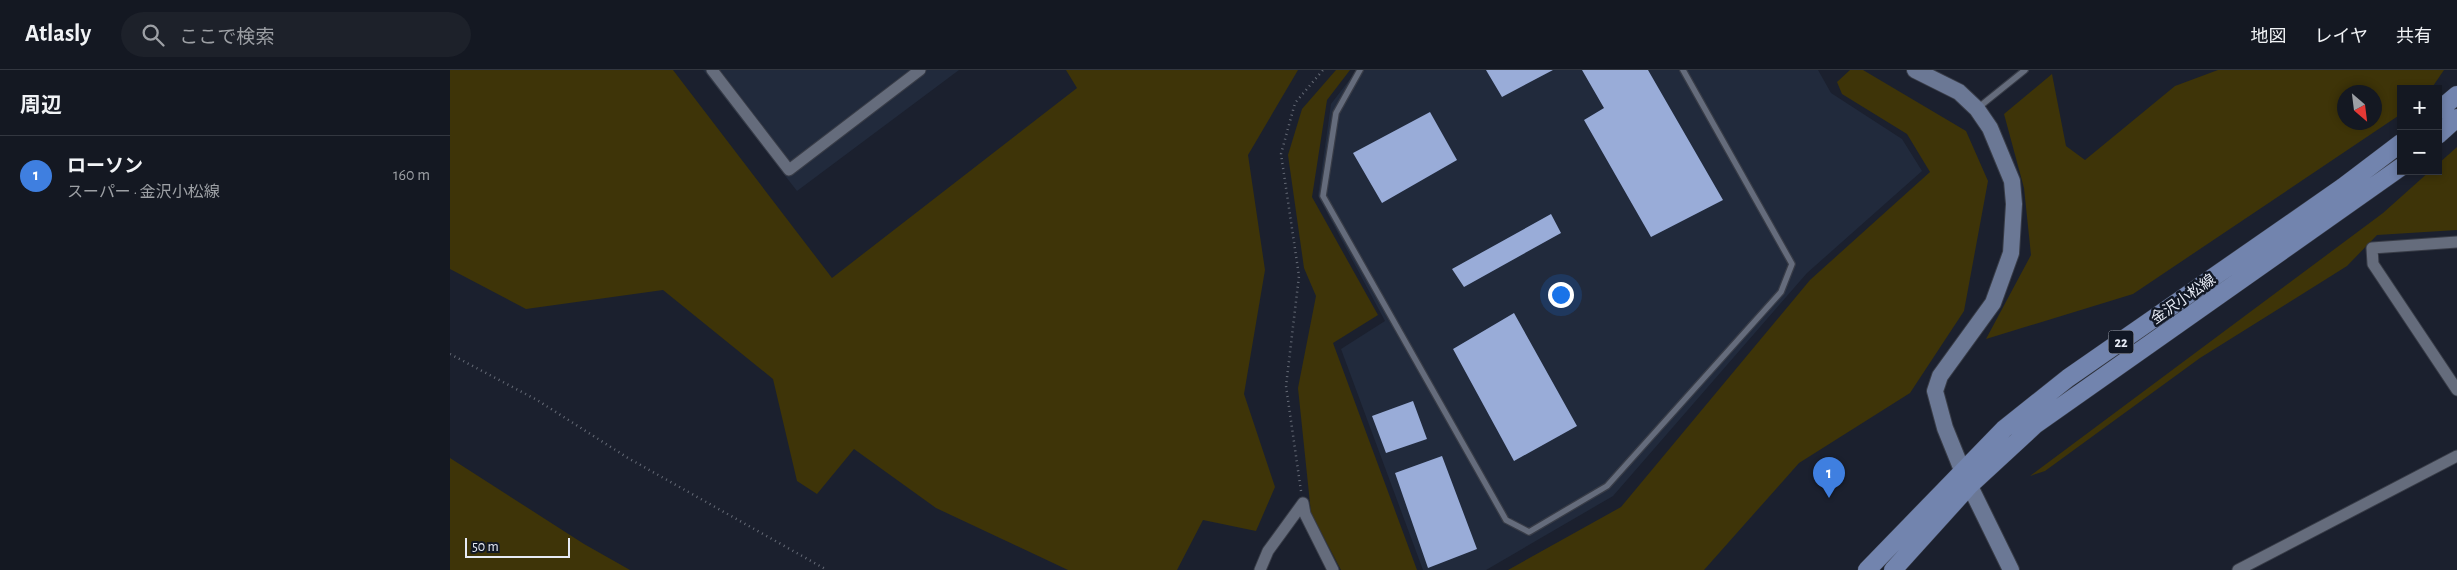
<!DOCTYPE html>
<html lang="ja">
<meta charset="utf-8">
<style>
body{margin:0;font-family:"Alegreya Sans","Noto Sans JP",sans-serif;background:#1d212a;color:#f1f3f6}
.controls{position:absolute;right:15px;top:15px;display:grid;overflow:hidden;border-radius:0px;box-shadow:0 2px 8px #0003}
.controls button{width:45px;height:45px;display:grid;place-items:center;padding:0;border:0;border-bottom:1px solid #333740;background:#141822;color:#f1f3f6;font:25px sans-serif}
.compass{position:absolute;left:1887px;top:15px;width:45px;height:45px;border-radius:50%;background:#141822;box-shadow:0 2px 8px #0003;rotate:152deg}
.scale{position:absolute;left:15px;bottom:12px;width:105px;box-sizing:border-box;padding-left:5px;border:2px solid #e7ebf5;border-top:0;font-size:14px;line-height:18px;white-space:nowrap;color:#e7ebf5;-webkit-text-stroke:4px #111724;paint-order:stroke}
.you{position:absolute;left:1110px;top:224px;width:18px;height:18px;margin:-12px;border:4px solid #fff;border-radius:50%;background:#1a73e8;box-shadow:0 0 0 8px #1a73e833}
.badge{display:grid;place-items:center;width:32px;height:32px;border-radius:50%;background:#d2b635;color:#fff;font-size:16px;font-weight:700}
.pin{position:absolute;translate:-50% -41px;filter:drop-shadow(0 1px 2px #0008)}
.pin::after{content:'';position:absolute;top:26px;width:18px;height:15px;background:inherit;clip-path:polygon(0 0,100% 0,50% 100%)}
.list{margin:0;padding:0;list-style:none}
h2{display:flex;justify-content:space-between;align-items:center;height:65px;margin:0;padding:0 20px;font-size:21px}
h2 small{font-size:16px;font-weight:400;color:#9da0a5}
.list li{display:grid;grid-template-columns:32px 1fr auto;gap:15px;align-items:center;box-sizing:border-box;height:80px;padding:0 20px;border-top:1px solid #333740}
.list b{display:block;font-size:19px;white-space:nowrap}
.list p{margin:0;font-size:16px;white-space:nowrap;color:#9da0a5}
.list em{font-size:16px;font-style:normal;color:#9da0a5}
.icon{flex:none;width:28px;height:28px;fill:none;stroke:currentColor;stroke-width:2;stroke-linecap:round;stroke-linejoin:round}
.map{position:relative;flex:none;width:2007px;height:500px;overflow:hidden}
header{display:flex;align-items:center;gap:30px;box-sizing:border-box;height:70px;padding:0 25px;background:#141822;border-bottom:1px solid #333740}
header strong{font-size:24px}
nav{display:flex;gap:28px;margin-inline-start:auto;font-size:18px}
.search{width:350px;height:45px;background:#1d212a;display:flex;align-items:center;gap:12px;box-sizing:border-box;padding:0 18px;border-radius:28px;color:#9da0a5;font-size:19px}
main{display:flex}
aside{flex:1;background:#141822}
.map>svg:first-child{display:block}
.built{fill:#212a3c}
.green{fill:#3e3408;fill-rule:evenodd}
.building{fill:#99acd8}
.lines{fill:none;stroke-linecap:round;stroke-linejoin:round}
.lane-casing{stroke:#383c47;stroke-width:8}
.street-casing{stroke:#383c47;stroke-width:13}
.secondary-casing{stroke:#383c47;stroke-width:18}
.primary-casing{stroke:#383c47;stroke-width:19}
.path{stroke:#666b77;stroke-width:2.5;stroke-dasharray:1 4;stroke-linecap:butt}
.lane{stroke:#656c7c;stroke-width:5.5}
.street{stroke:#656c7c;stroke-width:11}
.secondary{stroke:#6b7895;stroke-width:16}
.primary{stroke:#7284ae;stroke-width:18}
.labels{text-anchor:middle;stroke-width:5;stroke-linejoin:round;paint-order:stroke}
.shield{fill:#111724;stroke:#a7abb6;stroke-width:1}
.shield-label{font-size:14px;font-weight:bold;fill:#e7ebf5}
.street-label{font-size:15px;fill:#e7ebf5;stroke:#111724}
</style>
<header>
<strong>Atlasly</strong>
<div class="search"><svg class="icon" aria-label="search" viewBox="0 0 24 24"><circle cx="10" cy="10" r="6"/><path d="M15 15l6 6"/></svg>ここで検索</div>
<nav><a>地図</a><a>レイヤ</a><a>共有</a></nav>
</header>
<main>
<aside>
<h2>周辺<small></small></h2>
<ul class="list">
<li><span class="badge" style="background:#3f7fe0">1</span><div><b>ローソン</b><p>スーパー · 金沢小松線</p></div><em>160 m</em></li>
</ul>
</aside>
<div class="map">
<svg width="2007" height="500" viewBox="0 0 2007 500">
<rect width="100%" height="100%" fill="#1b202e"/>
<path class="built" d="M253,0H509L347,121Z
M907,0H1368L1381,23L1452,69L1472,101L1357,203L1163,426L1036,500H973L891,279L935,251L868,126L881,34Z"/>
<path class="green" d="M0,0H223L382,208L627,18L616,0H848L798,85L815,200L794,324L825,417L806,461L753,450L727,500H618L486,438L404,379L367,424L347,411L323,309L213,220L76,239L0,199Z
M886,0H900L877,30L862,127L928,245L883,273L967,500H891L861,443L848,318L866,226L854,198L838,85L852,39Z
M1400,0H1413L1516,61L1538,111L1514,241L1460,323L1349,393L1254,500H1058L1171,437L1360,210L1480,102L1457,64L1392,24L1387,12Z
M1768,0H1994L1981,19H1951V44L1683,224L1536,269L1581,185L1574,118L1554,44L1602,4L1616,76L1635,90L1725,16ZM1924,22V52H1894V22Z
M2007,77V160L1927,165L1897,196L1750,288L1595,401L1580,406L1933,143L1980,101H1988V94Z
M0,388L134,474L180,500H0Z"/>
<path class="building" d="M1036,0H1103L1052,27Z
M1132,0H1198L1273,130L1201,167L1134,50L1154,38Z
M980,42L1007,90L932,133L903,83Z
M1101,144L1111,163L1014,217L1002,199Z
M1064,243L1127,356L1064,391L1003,279Z
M963,331L977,369L936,383L922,346Z
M992,386L1027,479L978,498L945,403Z"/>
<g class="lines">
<defs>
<path id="lane" d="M910,0L886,43L873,126L1056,450L1079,462L1157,416L1331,222L1342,194L1233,0
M1529,37L1575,0"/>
<path id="street" d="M262,0L339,100L470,0
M2007,172L1922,178L1923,194L2007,320
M853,433L855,444L883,500
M810,500L818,481L853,433
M1788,500L2007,386"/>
<path id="secondary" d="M1465,0L1509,22L1527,39L1540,58L1562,111L1564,134L1561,183L1543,233L1490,306L1485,321L1495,358L1512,400L1561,500"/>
<path id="primary" d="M1988,41L2007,25
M1988,65L2007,48
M1417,500L1554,359L1618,308L1893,117L1951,73
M1443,500L1519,416L1585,355L1951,97"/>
</defs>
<use href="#lane" class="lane-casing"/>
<use href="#street" class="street-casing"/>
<use href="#secondary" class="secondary-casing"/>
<use href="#primary" class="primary-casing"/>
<path class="path" d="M0,284L87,330L178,388L377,500
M851,421L836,316L849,206L831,84L845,33L873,0"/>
<use href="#lane" class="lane"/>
<use href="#street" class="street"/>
<use href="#secondary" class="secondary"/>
<use href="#primary" class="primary"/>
</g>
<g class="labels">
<rect class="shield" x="1658.5" y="260.5" width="25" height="23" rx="4"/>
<g class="shield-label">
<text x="1671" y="277">22</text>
</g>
<g class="street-label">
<text transform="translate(1733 229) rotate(-35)" y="5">金沢小松線</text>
</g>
</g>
</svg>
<div class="controls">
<button>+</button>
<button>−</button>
</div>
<svg class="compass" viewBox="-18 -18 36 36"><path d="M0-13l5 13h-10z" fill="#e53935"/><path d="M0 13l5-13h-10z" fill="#9da0a5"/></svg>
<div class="scale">50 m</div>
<div class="you"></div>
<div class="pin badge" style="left:1379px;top:428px;background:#3f7fe0">1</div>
</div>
</main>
